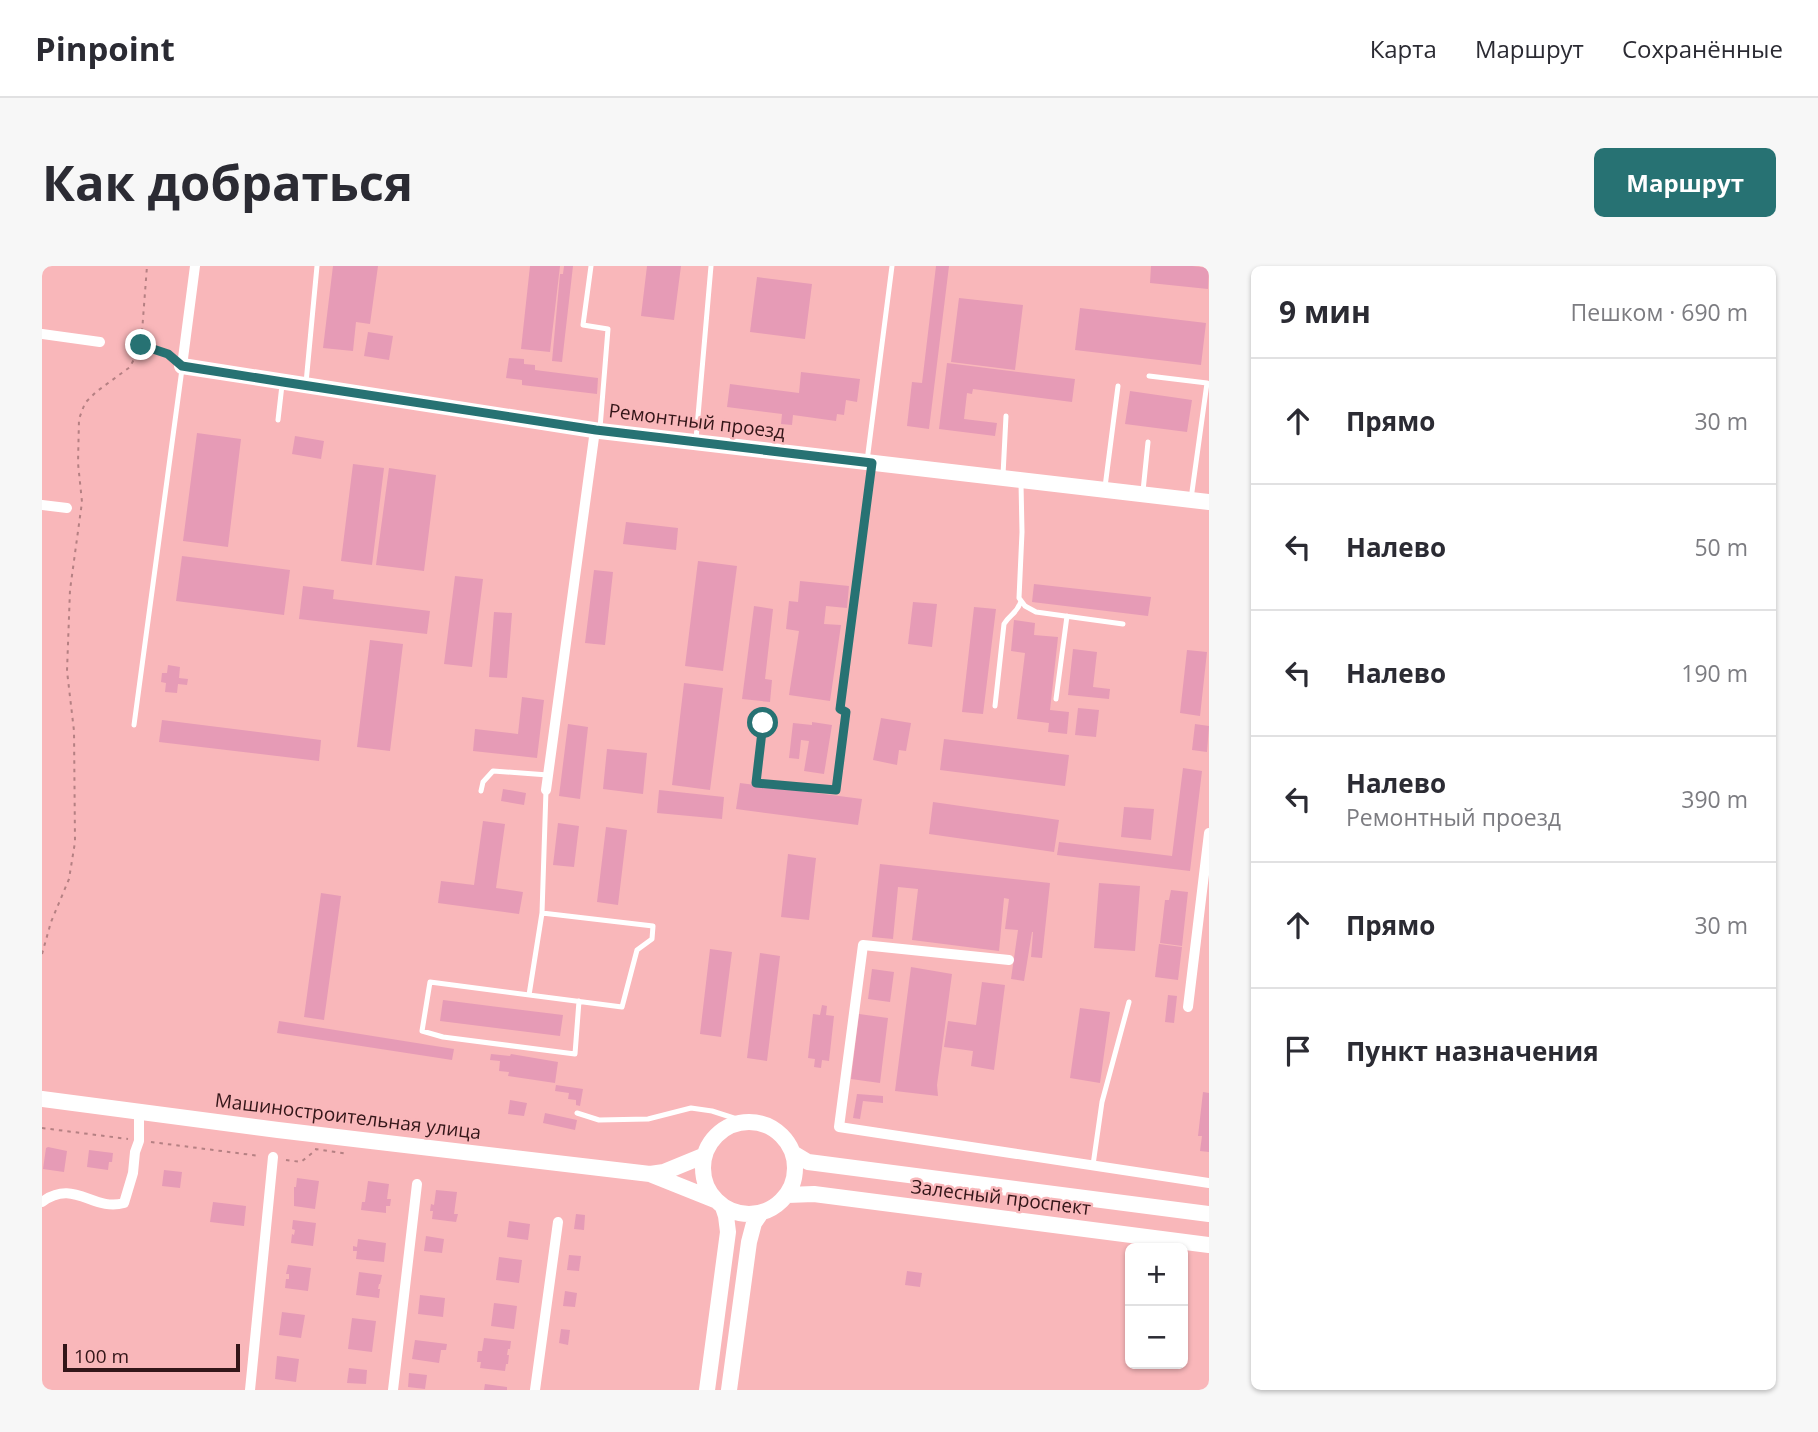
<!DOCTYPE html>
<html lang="ru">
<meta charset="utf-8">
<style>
body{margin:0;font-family:"Open Sans",sans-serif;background:#f7f7f7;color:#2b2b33}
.controls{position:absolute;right:21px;bottom:21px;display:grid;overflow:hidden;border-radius:10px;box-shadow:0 2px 5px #0004}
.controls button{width:63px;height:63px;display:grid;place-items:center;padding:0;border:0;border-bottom:2px solid #e1e1e2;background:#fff;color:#2b2b33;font:35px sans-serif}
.scale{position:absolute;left:21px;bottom:18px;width:177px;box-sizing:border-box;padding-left:7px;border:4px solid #331518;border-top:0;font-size:19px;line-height:24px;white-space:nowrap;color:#331518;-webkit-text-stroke:5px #f9b7ba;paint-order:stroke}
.stop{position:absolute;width:21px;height:21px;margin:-16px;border:5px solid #277273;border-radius:50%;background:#fff}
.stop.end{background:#277273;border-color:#fff;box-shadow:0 2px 7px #0008}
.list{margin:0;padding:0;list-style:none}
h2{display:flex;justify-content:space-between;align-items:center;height:91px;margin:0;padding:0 28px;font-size:30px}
h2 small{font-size:23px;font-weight:400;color:#7c7c81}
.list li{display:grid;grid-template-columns:46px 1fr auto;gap:21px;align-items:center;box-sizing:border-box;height:126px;padding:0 28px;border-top:2px solid #e1e1e2}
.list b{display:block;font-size:26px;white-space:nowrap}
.list p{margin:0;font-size:23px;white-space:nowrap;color:#7c7c81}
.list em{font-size:23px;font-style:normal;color:#7c7c81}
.icon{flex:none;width:38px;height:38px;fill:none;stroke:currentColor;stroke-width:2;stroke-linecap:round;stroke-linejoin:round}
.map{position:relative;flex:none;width:1167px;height:1124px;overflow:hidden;border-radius:10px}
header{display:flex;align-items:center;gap:42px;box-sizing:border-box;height:98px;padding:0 35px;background:#fff;border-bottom:2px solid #e1e1e2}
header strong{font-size:33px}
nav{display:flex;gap:38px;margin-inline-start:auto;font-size:24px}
.intro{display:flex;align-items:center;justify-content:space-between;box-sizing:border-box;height:168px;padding:0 42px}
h1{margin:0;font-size:49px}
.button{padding:18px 32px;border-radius:10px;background:#277273;color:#fff;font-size:24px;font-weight:700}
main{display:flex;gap:42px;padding:0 42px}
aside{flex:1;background:#fff;border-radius:10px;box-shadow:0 2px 5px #0004}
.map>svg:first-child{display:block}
.building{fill:#e69bb6}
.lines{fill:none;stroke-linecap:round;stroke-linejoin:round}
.path{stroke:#b58083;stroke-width:2;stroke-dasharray:3.5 5;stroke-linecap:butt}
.lane{stroke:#fff;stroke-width:5}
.street{stroke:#fff;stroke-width:10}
.secondary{stroke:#fff;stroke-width:16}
.route{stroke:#277273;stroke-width:9}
.labels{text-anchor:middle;stroke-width:5;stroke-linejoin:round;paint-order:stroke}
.street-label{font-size:19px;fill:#331518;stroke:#f9b7ba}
</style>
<header>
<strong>Pinpoint</strong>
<nav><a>Карта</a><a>Маршрут</a><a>Сохранённые</a></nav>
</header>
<div class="intro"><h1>Как добраться</h1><a class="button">Маршрут</a></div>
<main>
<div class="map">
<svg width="1167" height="1124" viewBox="0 0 1167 1124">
<rect width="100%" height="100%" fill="#f9b7ba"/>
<path class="building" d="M291,0H336L328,58L314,56L311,85L281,82Z
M488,0H518L508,86L479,83Z
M522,0H531L520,96L510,95L518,8H521Z
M605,0H639L632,54L599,50Z
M894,0H907L887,163L865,160L870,116L880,117Z
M1109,0H1150L1167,2L1166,23L1108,17Z
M715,11L770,18L763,73L708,66Z
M917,32L981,39L973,104L909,96Z
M1038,42L1164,57L1159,99L1033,84Z
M326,66L351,70L347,94L322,90Z
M467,92L482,93V98L493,99V104L556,112L555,128L480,119V114L464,112Z
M905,97L1033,113L1030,136L931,123L930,128L925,127L922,153L955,157L953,170L897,163Z
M759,106L818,113L815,136L804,134L802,149L795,148L794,155L751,149L750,159L739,158L740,148L685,141L688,118L757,127Z
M1088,125L1150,134L1145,166L1083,158Z
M155,167L199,173L186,281L141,275Z
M253,170L282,175L279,193L250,188Z
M311,198L342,202L330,299L299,295Z
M347,202L394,209L382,305L334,299Z
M584,256L636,262L634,284L581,278Z
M140,290L248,304L242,349L134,335Z
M656,295L695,300L681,405L643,400Z
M552,304L571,306L563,379L543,377Z
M413,310L441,313L430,401L402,398Z
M758,315L807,320L805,342L784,340L782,358L799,359L788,435L747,429L757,365L744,363L747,335L756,336Z
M992,318L1109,331L1106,350L990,336Z
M261,320L292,324L291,333L388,345L385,368L257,353Z
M871,336L895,338L890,381L866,378Z
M712,340L731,343L723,413L730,414L728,436L700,433Z
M932,341L954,343L941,448L920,446Z
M452,346L470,347L465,412L447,411Z
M972,354L993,357L992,369L1016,371L1008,444L1027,446L1025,468L1006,466L1007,457L975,453L983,387L969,385Z
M328,374L361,378L348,485L315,481Z
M1031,383L1055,386L1051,421L1068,423L1067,433L1026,429Z
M1145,384L1165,386L1158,450L1138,447Z
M126,399L138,401L137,412L146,413L145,419L136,418L135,427L123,426L124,417L119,416L120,407H125Z
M642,417L681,422L668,524L630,519Z
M480,431L502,434L495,492L431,485L433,463L476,468Z
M1036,442L1057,444L1054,471L1033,469Z
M839,452L869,457L864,485L857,484L855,499L831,494Z
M120,454L279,474L277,495L117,476Z
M770,456L790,459L782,508L762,505L767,475L759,474L757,493L747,492L751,457L770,459Z
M526,458L546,461L538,533L517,530Z
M1153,458L1167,460L1165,486L1150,484Z
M902,473L1027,489L1023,520L898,504Z
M565,483L605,487L601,528L561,523Z
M1141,502L1160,505L1148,605L1015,589L1017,576L1130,590Z
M698,517L820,533L816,559L694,543Z
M461,523L484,527L482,539L459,535Z
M617,524L682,531L680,553L615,547Z
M891,536L1017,554L1012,586L887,568Z
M1082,541L1112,543L1109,574L1079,571Z
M441,555L463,558L454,622L481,626L477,648L396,637L399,615L432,619Z
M516,557L537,560L532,601L511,599Z
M564,561L585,564L576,639L555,636Z
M746,588L774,592L767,654L739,651Z
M838,598L1008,617L1000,692L989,691L991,666H990L982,715L969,713L976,664L963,663L967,633L962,632L957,685L870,674L876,623L856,621L851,673L830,671Z
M1057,617L1098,620L1093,685L1052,682Z
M1129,624L1146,626L1140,680L1118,677L1123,634H1127Z
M279,627L299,630L282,754L262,751Z
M1117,678L1140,681L1136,714L1113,711Z
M668,683L690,686L679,771L658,768Z
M718,687L738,690L725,795L705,792Z
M869,701L910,708L895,819L896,830L853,825Z
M830,703L852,706L848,736L826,733Z
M940,716L963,719L952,804L929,800L931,785L902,781L906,755L934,759Z
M1126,729L1135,730L1132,757L1123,756Z
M401,734L521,749L518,770L398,755Z
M780,739L785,740L784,749L792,750L787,795L780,794L779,802L772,801L773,793L766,792L771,748L778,749Z
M1038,742L1068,746L1058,817L1028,812Z
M817,748L846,752L838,817L809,813Z
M237,755L412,783L410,794L235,767Z
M449,788L468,790L469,788L516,796L513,817L466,810L467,806L457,805L458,795L448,794Z
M514,819L541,823L538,840L534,839V834L526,833L527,827L513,825Z
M1161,826L1167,827V886L1158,885L1160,870H1156Z
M815,828L841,830V837L821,835L818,853L811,852Z
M468,834L485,837L482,850L466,848Z
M503,847L535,854L533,864L501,857Z
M6,881L25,885L22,906L1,903L4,882Z
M47,884L71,887L70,896H67L66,904L45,901Z
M122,904L140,906L138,922L120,920Z
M255,912L277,915L273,943L252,940V921H254Z
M326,915L347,918L345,933H349L348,940H344V947L319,944L320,936H323Z
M394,924L415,926L412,948H416L414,956L390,953L391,945H388L389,938L392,939Z
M171,936L204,940L202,960L168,956Z
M534,948L543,949L542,964L532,963Z
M251,954L274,957L271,980L249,977L250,968L252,969L253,964L250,963Z
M467,955L488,958L486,974L465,971Z
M384,970L402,973L400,987L382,985Z
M316,973L344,977L342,996L314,993L315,985H311V980L315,981Z
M527,989L539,990L537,1005L525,1004Z
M457,991L480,994L477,1017L454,1014Z
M246,999L269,1002L266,1025L243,1022L244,1013H247V1008H244Z
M865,1005L880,1007L878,1021L863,1019Z
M317,1006L340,1009L338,1018H337L336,1023H338L337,1032L314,1029Z
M523,1025L535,1027L533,1041L521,1040Z
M378,1029L403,1032L401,1051L376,1048Z
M452,1037L475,1040L472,1063L449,1060Z
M240,1046L263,1049L259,1072L237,1069Z
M310,1052L334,1055L330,1086L306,1083Z
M519,1063L528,1064L526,1079L517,1077Z
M442,1072L469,1075L468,1083H466L465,1089H467L466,1098H464L463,1105L438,1102L439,1096H435L436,1085H440Z
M373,1074L405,1078L404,1084H399L397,1097L370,1093Z
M235,1090L257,1093L254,1116L233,1113Z
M307,1102L325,1104L324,1118L305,1117Z
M367,1107L385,1109L383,1123L366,1121Z
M443,1118L465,1121V1124H442Z"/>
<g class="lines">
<path class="path" d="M100,79L126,88L130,91
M0,688L9,656L27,613L33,576L32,465L25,405L28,324L40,236L36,197L37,153L43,137L54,126L88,101L99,79L105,0
M176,835L209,838L227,848
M0,862L86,873
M109,876L218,890
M273,883L306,888
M244,894L259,896L274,884"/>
<path class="lane" d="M549,0L541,59L566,63L558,162
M1107,110L1165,117L1149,233
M264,117L275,0
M236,154L240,119
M654,173L669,0
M825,195L850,0
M961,209L964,150
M979,217L980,266L977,332L983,340L994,346L1081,358
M1063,221L1076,120
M1101,225L1106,176
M1014,433L1025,350
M953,440L962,358C968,348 975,348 979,335
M721,457L714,517L794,524L804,446L798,443L829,200
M92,459L140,103
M439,525L441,516L451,505L506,509
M500,647L611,660L610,673L595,684L580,741L388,716L380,765L401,771L533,788L537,735
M487,729L500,647L504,524
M535,847L557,854L606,853L649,842L670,845L701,855
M1051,899L1060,836L1087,736"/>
<path class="street" d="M0,68L58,76
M140,100L153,0
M0,239L25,242
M504,524L553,164
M967,694L821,679L797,861L1167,917
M1146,741L1167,567
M0,936C32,912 51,946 82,937L91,907L93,886L97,875V846
M208,1124L231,891
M351,1124L375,918
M493,1124L516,956"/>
<path class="secondary" d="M140,100L558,165L1167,236
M0,833L236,864L608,908L673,934
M661 902a46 46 0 1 1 92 0a46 46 0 1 1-92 0Z
M751,887L766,896L774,897L1167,948
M608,908L622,906L661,890
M745,929L772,928L1167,979
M665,1124L686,966L684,950L681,941
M687,1124L707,976L712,957L719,947"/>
</g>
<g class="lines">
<path class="route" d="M99,79L126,88L140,100L241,116L554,164L830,197L798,443L804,446L794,524L714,517L721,457"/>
</g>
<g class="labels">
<g class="street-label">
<text transform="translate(655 155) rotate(7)" y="7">Ремонтный проезд</text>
<text transform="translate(306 850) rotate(7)" y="7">Машиностроительная улица</text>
<text transform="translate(959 931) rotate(7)" y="7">Залесный проспект</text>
</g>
</g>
</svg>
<div class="controls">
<button>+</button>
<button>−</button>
</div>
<div class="scale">100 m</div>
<div class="stop" style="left:721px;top:457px"></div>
<div class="stop end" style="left:99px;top:79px"></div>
</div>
<aside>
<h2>9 мин<small>Пешком · 690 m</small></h2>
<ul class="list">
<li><svg class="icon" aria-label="ahead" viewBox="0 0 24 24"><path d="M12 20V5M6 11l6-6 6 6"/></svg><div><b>Прямо</b></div><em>30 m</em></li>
<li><svg class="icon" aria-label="left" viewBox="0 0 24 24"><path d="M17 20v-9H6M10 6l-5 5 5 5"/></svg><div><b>Налево</b></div><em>50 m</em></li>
<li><svg class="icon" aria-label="left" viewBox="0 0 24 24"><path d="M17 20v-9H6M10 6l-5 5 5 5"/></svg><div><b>Налево</b></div><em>190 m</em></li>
<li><svg class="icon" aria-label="left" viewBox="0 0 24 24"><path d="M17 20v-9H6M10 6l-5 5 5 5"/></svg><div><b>Налево</b><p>Ремонтный проезд</p></div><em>390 m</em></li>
<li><svg class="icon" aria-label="ahead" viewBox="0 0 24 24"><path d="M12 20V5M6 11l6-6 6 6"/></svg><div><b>Прямо</b></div><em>30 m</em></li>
<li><svg class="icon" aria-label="arrive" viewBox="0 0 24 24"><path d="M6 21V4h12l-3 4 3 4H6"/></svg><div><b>Пункт назначения</b></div></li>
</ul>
</aside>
</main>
